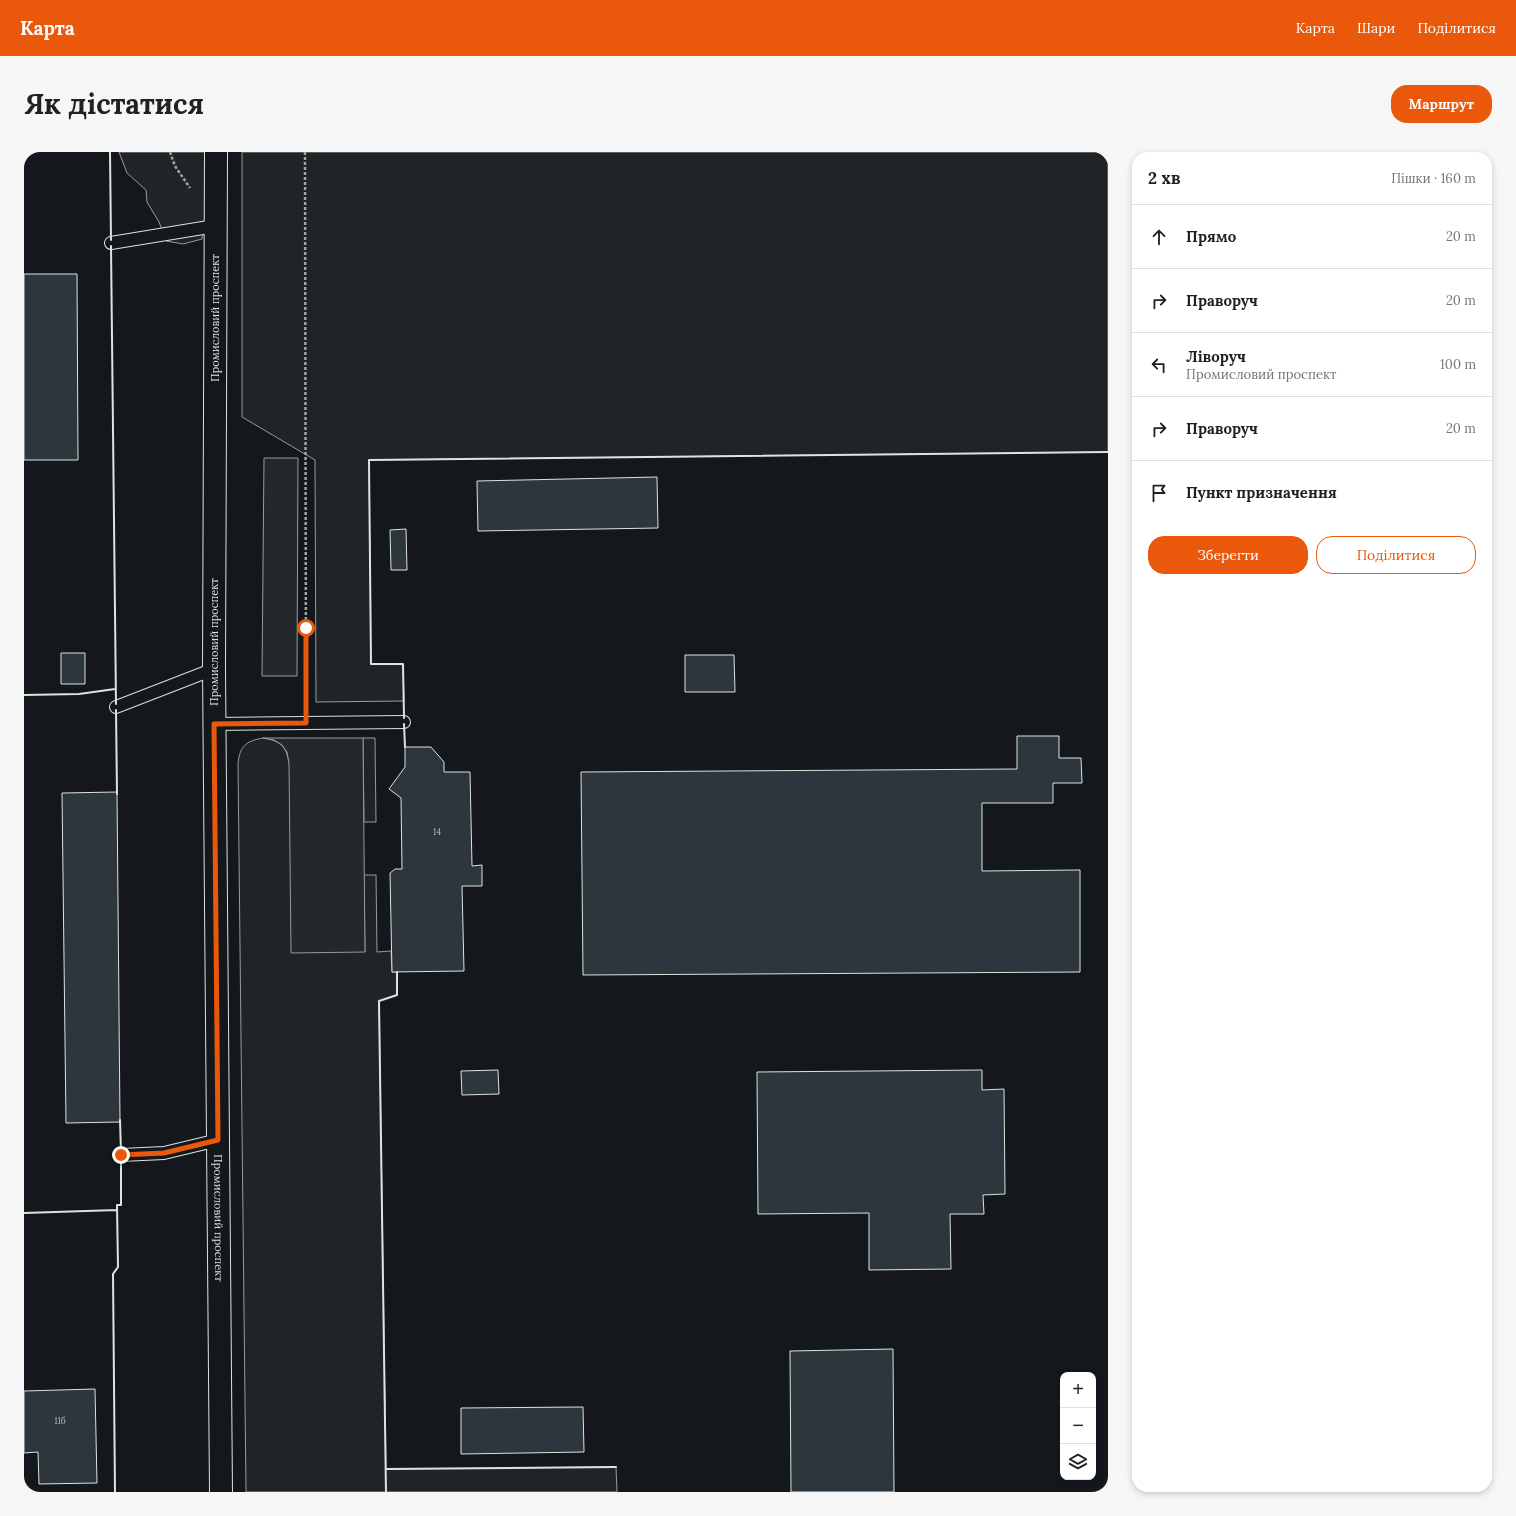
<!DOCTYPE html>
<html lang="uk">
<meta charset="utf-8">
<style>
body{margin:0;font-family:Lora,serif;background:#f6f6f6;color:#202124}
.controls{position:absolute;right:12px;bottom:12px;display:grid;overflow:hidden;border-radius:8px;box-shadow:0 2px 6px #0003}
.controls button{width:36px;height:36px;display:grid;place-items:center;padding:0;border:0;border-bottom:1px solid #e0e0e0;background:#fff;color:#202124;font:20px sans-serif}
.stop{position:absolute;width:12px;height:12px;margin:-9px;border:3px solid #ea580c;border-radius:50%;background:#fff}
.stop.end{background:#ea580c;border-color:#fff;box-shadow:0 1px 4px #0008}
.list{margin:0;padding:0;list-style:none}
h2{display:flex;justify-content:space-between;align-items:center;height:52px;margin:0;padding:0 16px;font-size:17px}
h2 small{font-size:13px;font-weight:400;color:#757577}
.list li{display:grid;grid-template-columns:26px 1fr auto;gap:12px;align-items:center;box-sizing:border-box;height:64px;padding:0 16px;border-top:1px solid #e0e0e0}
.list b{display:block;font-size:15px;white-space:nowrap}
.list p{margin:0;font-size:13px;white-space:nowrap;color:#757577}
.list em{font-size:13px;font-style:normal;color:#757577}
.actions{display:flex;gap:8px;padding:12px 16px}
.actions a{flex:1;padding:9px 0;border:1px solid #ea580c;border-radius:16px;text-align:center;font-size:14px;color:#ea580c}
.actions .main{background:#ea580c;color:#fff}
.icon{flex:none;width:22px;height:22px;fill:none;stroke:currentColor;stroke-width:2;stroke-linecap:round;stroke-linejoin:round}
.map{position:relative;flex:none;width:1084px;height:1340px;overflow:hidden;border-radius:16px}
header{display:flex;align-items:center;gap:24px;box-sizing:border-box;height:56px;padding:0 20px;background:#ea580c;color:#fff}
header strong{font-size:19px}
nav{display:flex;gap:22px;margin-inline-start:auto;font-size:14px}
.intro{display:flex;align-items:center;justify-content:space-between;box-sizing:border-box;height:96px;padding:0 24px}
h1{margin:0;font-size:28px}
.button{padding:10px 18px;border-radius:16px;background:#ea580c;color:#fff;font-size:14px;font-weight:700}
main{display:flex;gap:24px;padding:0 24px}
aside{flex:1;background:#fff;border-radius:16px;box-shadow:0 2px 6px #0003}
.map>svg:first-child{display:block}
.green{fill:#202428;stroke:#939e99}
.parking{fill:#24282b;stroke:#939e99}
.building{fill:#2c363c;stroke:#d8e6dc}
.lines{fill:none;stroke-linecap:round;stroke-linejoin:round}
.lane-casing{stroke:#d8e6dc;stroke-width:14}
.street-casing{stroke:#d8e6dc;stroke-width:24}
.path{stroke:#9da8a2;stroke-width:2.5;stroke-dasharray:3 2;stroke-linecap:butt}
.lane{stroke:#14181c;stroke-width:12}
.street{stroke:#14181c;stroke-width:22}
.wall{stroke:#d8e6dc;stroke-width:2}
.route{stroke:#ea580c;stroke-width:5}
.labels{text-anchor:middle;stroke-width:3;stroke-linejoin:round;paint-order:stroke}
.number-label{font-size:9px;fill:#adbab4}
.street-label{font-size:11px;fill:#d8e6dc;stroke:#14181c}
</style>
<header>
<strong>Карта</strong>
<nav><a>Карта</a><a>Шари</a><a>Поділитися</a></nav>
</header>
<div class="intro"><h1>Як дістатися</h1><a class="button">Маршрут</a></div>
<main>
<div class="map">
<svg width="1084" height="1340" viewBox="0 0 1084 1340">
<rect width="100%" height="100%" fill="#14181c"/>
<path class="green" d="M95,0H183V47L178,87L159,92L142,89L135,70L123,50L122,38L103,21Z
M218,0H1084V300L345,308L347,512H379L380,549L292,550L291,308L218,265Z
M239,586C257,589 262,594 265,611L341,800L340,723H352L353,800L367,799L368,820H373V843L355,849L362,1317L592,1315L593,1340H222L214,611C216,594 222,589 239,586Z
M339,586H351L352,670H340Z"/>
<path class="parking" d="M240,306H274L273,524H238Z
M239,586H339L341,800L267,801L265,611L263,600L258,593L250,588Z"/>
<path class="building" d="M0,122H53L54,308H0Z
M633,325L634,376L454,379L453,329Z
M382,377L383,418H367L366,378Z
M37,501H61V532H37Z
M661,503H710L711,540H661Z
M993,584H1035V606H1057L1058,631H1029V651H958V719L1056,718V820L559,823L557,620L993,617Z
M381,595H407L420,610V620H446L448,714L458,713V734H438L440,819L368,820L366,721L371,717H378L377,646L365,637L381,615Z
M93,640L96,970L42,971L38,641Z
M474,918L475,942L438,943L437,919Z
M958,918V938L980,937L981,1042L959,1043L960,1062H926L927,1117L845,1118V1061L734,1062L733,920Z
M869,1197L870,1340H767L766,1199Z
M71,1237L73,1331L15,1332L14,1300L0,1301V1239Z
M559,1255L560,1300L437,1302V1256Z"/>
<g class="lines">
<defs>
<path id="lane" d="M87,91L191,74
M92,555L190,517
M190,572L380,570
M97,1003L140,1001L194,988"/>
<g id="street">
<path id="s1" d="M192,0L190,517L197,1340"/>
</g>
</defs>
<use href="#lane" class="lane-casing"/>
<use href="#street" class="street-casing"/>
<path class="path" d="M146,0L151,14L166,36
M281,0L282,551"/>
<use href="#lane" class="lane"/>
<use href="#street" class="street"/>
<path class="wall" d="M86,0L87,88
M87,94L92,552
M0,543L55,542L91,537
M92,558L93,642
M380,566L379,512H347L345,308L1084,300
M380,572L381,595
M96,968L97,1000
M0,1061L93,1058
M362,1317L592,1315
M91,1340L89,1122L94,1115L93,1053H97V1006
M362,1340L355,849L373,843V820"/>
</g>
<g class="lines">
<path class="route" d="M97,1003L140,1001L194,988L190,572L282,571V476"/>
</g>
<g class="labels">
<g class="number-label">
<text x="413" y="683">14</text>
<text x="36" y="1272">11б</text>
</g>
<g class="street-label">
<text transform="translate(191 166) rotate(-90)" y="4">Промисловий проспект</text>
<text transform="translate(190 490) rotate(-90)" y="4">Промисловий проспект</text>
<text dy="4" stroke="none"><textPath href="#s1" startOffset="1066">Промисловий проспект</textPath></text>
</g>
</g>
</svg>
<div class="controls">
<button>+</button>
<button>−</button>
<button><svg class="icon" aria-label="layers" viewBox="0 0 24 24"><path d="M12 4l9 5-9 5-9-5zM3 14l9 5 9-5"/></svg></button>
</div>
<div class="stop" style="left:282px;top:476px"></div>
<div class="stop end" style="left:97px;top:1003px"></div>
</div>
<aside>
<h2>2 хв<small>Пішки · 160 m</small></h2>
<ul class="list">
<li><svg class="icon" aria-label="ahead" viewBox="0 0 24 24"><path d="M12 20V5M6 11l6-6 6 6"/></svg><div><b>Прямо</b></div><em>20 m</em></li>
<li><svg class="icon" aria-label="right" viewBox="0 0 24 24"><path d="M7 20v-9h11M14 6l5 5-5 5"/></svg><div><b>Праворуч</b></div><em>20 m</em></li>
<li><svg class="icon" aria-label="left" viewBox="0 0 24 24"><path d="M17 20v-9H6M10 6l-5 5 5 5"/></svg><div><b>Ліворуч</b><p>Промисловий проспект</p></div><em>100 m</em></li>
<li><svg class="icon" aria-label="right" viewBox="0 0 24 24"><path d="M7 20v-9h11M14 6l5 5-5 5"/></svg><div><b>Праворуч</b></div><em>20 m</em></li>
<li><svg class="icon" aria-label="arrive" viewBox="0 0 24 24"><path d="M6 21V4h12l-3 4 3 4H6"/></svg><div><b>Пункт призначення</b></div></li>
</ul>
<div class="actions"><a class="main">Зберегти</a><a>Поділитися</a></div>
</aside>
</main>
